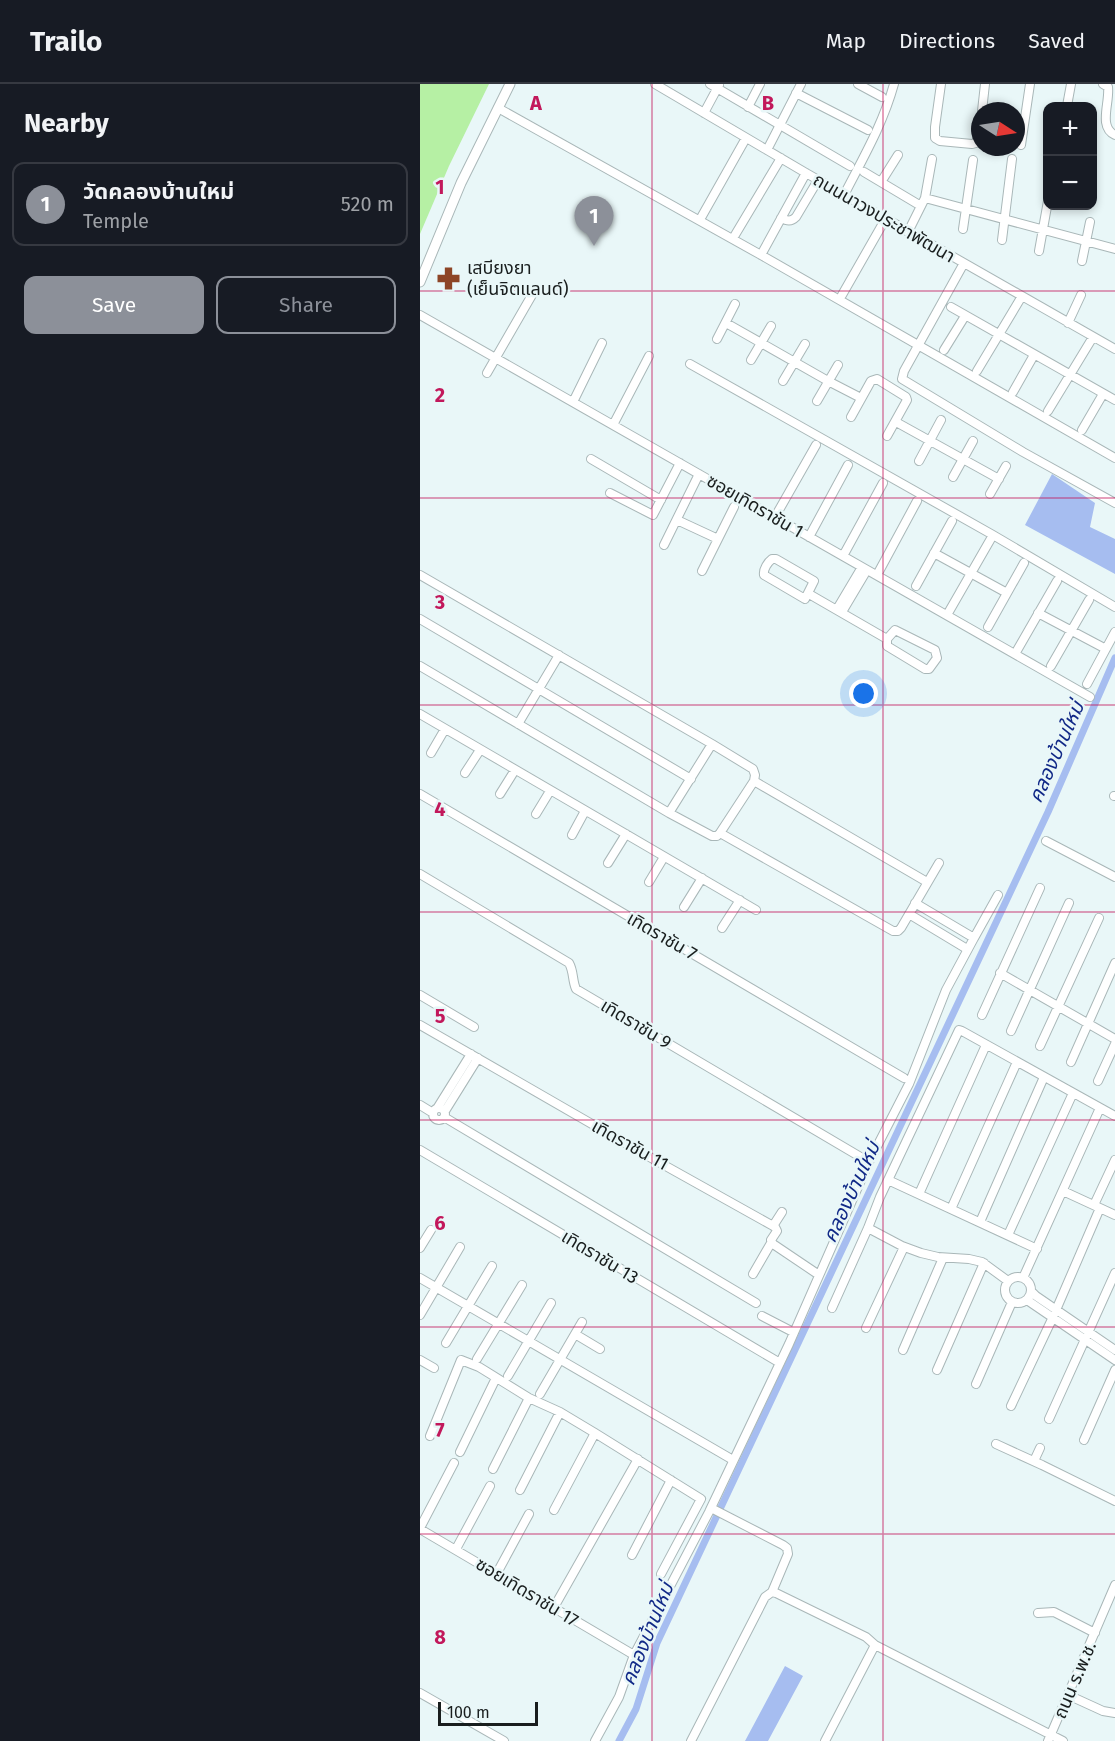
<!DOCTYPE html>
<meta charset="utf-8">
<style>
body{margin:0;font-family:"Fira Sans","Noto Sans Thai",sans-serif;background:#20242c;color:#f1f3f6}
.controls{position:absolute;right:18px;top:18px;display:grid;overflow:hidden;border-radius:12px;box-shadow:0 3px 9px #0003}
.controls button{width:54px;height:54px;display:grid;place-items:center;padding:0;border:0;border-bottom:2px solid #363941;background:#171b24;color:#f1f3f6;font:30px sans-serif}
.compass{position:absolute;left:551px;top:18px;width:54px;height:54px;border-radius:50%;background:#171b24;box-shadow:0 3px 9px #0003;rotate:102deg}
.scale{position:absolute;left:18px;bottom:15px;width:100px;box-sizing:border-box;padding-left:6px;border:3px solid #191e1e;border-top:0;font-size:16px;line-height:21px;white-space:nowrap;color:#191e1e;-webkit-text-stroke:4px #e9f7f8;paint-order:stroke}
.you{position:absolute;left:444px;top:610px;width:21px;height:21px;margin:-15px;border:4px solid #fff;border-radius:50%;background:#1a73e8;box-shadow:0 0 0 9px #1a73e833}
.badge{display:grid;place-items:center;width:39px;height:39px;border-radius:50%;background:#8c9099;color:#fff;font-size:20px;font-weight:700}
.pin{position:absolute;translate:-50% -50px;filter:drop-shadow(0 2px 3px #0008)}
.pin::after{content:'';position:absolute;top:32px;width:21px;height:18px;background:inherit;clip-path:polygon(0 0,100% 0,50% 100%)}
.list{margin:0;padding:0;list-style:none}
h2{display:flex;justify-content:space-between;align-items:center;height:78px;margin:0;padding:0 24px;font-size:26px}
h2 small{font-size:20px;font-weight:400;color:#9ea1a6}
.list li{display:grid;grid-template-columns:39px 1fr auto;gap:18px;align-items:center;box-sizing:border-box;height:84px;margin:0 12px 12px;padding:0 12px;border:2px solid #363941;border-radius:12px}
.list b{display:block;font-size:22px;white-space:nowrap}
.list p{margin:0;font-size:20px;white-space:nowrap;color:#9ea1a6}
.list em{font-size:20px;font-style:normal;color:#9ea1a6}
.actions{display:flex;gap:12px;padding:18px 24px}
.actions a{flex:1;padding:14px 0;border:2px solid #8c9099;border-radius:12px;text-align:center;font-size:21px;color:#8c9099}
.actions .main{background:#8c9099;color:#fff}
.map{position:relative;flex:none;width:695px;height:1657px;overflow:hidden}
header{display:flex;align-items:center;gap:36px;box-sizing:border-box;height:84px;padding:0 30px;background:#171b24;border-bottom:2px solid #363941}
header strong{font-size:28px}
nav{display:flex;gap:33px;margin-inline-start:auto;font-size:21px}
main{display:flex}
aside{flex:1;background:#171b24}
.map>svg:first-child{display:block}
.green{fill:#b6f0a4}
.water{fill:#a6bdf0}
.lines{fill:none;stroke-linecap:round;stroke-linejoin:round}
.canal{stroke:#a6bdf0;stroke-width:7}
.minor-casing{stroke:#a9b7b8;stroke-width:10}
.tertiary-casing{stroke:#a9b7b8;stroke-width:11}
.minor{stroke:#fff;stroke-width:8}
.tertiary{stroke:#fff;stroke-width:9}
.grid{fill:none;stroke:#c2185b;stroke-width:1.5;stroke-opacity:0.55}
.labels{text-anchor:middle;stroke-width:5;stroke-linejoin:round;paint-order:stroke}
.street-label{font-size:18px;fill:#191e1e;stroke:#e9f7f8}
.poi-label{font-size:18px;fill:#191e1e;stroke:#e9f7f8;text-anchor:start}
.water-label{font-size:20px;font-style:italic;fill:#112987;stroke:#e9f7f8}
.grid-label{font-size:20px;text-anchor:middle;font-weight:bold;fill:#c2185b;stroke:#e9f7f8;stroke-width:5;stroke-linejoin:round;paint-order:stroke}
</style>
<header>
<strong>Trailo</strong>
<nav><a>Map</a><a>Directions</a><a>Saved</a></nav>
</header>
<main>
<aside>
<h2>Nearby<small></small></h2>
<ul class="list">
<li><span class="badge">1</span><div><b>วัดคลองบ้านใหม่</b><p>Temple</p></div><em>520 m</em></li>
</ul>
<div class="actions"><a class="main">Save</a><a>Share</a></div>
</aside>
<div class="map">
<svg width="695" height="1657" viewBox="0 0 695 1657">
<rect width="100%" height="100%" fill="#e9f7f8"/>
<path class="green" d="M0,0H69L29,82L0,150Z"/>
<path class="water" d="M632,390L675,419L670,443L695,455V490L605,441Z
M365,1582L383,1592L348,1657H325Z"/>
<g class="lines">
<path class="canal" d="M199,1657L216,1625L237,1559L628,728L695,574"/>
<defs>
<path id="minor" d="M235,0L386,89L695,265
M290,0L430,82
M438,0L462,13
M521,0L515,43V54L520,57L552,60L556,59L560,43
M683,0L688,3C690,19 678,43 695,51
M376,9L448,46
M647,22L651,0
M328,23L340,0
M78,24L341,171L695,374
M562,27L565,0
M284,29L299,1
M601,61L610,0
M347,66L381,0
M444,88L501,122
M461,98L478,71
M424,111C443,74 463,40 474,0
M505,114L695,165
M282,132L326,54
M361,134C367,137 371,138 376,133L398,96
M543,145L553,76
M488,148L505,114L512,75
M315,151L361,74
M582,156L592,75
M619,167L628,117
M341,171L386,89
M662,177L670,138
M544,179L484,287L482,295L603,368L695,419
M422,211L466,134
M531,223L695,316
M0,231L670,613
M306,239L408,297L441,314
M648,239L661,211
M297,255L315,220
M524,266L545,232
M331,276L351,242
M270,280L573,451L695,523
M557,287L602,212
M67,289L116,204
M363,297L385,260
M593,308L614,271
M397,317L418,281
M153,318L182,259
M628,327L673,253
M431,333L451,297L457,295L486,313L487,316L467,352
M476,338L579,395
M193,341L229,272
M662,346L683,310
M171,375L241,416
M499,377L521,336
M533,393L553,357
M190,409L233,431L260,379
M570,410L586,382
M355,433L396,361
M257,436L298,455
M389,453L428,381
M244,461L279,390
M514,469L587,509
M423,472L463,399
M352,475H356L394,497L385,515L344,491C343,485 348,478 352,475Z
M282,487L314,423
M0,491L292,660L333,685L335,691L334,697L300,749L297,752H292L249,729L0,582
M457,491L497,417
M496,502L532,437
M389,510L467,555
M417,525L442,483
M422,528L447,486
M618,529L686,565
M527,531L573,451
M0,535L271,695
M568,543L604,479
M475,546L515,566L517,574L509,585H505L467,562V555Z
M595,570L637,497
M631,582L669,516
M667,600L695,548
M0,630L336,826
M98,640L139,571
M11,669L25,645
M45,689L60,666
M334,697L507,798
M0,710L484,994
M80,710L95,686
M694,712H695
M249,729L292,660
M116,730L130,707
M300,749L473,847H478L481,844L519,779
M152,751L165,727
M626,757L695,793
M188,779L206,750
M0,790L149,879C154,888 152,896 156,905L449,1078
M229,798L244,773
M264,823L282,794
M489,830L547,865
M302,844L320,816
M554,854L578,811
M580,889L695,955
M0,911L54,943
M562,931L620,804
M0,941L217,1066L355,1143L357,1147L351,1156L353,1160L399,1191
M591,947L649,819
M620,962L679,834
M651,978L695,879
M678,997L695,960
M0,1021L13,1029
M18,1023L51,970
M13 1030a6 6 0 1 1 12 0a6 6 0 1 1-12 0Z
M25,1027L58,974
M24,1033L336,1219
M0,1066L360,1279
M468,1096L617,1165
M643,1107L695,1131
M499,1110L566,961
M674,1121L695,1076
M531,1125L597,978
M560,1138L624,993
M353,1142L362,1128
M448,1144L482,1162L501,1169L518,1173L549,1175L562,1178L588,1197
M588,1151L653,1009
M0,1164L11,1146
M333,1190L351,1159
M585 1206a13 13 0 1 1 26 0a13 13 0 1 1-26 0Z
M0,1194L313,1376
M603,1194L680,1024
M611,1207L616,1212L695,1266
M607,1216L695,1276
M412,1224L448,1144L460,1113L539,946L542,947L695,1032
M0,1231L40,1163
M342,1232L373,1248
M446,1244L484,1163
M155,1250L180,1265
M26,1259L72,1182
M483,1266L523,1174
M57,1275L102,1201
M0,1276L14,1284
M517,1286L564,1179
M88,1292L131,1219
M556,1300L592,1218
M120,1310L162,1238
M591,1322L633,1233L680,1124
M629,1335L695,1189
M10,1352L41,1276L59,1283L109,1314L140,1328L175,1349L281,1415L241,1490
M664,1356L695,1286
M576,1360L622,1381L695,1417
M40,1368L76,1294
M614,1377L620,1364
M73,1385L109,1314
M100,1406L140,1328
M134,1426L175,1349
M0,1444L34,1379
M0,1445L214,1571
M36,1465L70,1402
M212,1471L251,1396
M77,1489L109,1430
M352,1508L356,1509L446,1553L455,1561L643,1657
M133,1525L218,1375
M618,1529L634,1528L675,1549
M0,1609L84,1657
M648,1611L683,1627L695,1629
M175,1657L199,1613L214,1571L289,1428L369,1260L449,1078L489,1000L526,906L554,854L495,819
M271,1657L345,1513L352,1508L368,1470L367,1464L363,1461L291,1424
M405,1657L455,1561
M628,1657L695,1501"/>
<path id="tertiary" d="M0,198L41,99L90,0"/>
</defs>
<use href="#minor" class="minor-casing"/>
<use href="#tertiary" class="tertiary-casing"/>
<use href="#minor" class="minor"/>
<use href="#tertiary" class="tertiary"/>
</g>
<path class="grid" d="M232,0V1657M463,0V1657M0,207H695M0,414H695M0,621H695M0,828H695M0,1036H695M0,1243H695M0,1450H695"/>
<defs>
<symbol id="pharmacy-bare" viewBox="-9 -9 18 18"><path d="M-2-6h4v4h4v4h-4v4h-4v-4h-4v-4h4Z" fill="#8d4526" stroke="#e9f7f8" stroke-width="2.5" paint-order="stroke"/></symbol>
</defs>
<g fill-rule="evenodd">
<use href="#pharmacy-bare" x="12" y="178" width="33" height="33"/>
</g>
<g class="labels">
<g class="street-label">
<text transform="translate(464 134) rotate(30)" y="6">ถนนนาวงประชาพัฒนา</text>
<text transform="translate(335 422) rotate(30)" y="6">ซอยเทิดราชัน 1</text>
<text transform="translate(242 852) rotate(30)" y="6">เทิดราชัน 7</text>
<text transform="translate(216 940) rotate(31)" y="6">เทิดราชัน 9</text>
<text transform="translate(210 1061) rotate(29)" y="6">เทิดราชัน 11</text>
<text transform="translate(180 1173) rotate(31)" y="6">เทิดราชัน 13</text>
<text transform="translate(107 1508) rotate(31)" y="6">ซอยเทิดราชัน 17</text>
<text transform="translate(655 1596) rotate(-67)" y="6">ถนน ร.พ.ช.</text>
</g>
<g class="poi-label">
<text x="47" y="190">เสบียงยา<tspan x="47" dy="21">(เย็นจิตแลนด์)</tspan></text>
</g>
<g class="water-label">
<text transform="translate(636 668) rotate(-66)" y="7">คลองบ้านใหม่</text>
<text transform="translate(431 1108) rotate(-65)" y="7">คลองบ้านใหม่</text>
<text transform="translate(227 1550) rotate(-68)" y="7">คลองบ้านใหม่</text>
</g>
</g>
<g class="grid-label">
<text x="116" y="26">A</text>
<text x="348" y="26">B</text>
<text x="20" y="110">1</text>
<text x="20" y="318">2</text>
<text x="20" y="525">3</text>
<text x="20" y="732">4</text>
<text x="20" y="939">5</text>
<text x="20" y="1146">6</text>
<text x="20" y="1353">7</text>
<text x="20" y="1560">8</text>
</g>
</svg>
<div class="controls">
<button>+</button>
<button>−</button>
</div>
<svg class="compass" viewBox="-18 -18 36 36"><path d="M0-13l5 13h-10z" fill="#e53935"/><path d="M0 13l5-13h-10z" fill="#9ea1a6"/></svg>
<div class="scale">100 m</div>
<div class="you"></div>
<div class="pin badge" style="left:174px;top:162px">1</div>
</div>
</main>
